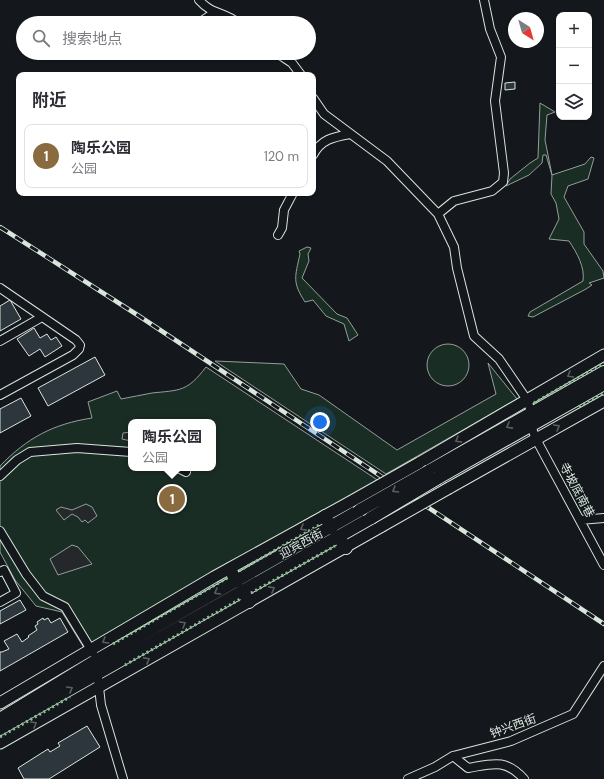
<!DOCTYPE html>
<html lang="zh">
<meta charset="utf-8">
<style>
body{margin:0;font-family:"DM Sans","Noto Sans SC",sans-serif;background:#f2f2f3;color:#2b2b33}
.controls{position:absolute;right:12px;top:12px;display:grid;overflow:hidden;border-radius:8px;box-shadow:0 1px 3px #0004}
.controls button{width:36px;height:36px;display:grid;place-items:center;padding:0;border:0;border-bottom:1px solid #e1e1e2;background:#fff;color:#2b2b33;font:20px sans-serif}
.compass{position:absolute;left:508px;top:12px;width:36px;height:36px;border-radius:50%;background:#fff;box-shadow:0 1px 3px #0004;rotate:143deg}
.you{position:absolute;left:320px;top:422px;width:14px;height:14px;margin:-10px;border:3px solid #fff;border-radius:50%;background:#1a73e8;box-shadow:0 0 0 6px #1a73e833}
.badge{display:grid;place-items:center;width:26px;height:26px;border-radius:50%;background:#8a6a3f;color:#fff;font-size:13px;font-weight:700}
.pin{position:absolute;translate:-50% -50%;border:2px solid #fff;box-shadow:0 1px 4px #0006}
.popup{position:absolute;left:128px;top:419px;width:88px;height:52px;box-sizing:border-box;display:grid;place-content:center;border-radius:8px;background:#fff;filter:drop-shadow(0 1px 3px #0005);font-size:13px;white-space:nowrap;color:#7c7c81}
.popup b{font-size:15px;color:#2b2b33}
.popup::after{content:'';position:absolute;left:50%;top:100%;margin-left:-8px;border:8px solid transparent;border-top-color:#fff}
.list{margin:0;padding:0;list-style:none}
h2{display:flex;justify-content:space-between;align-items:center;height:52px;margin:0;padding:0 16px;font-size:17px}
h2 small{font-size:13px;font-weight:400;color:#7c7c81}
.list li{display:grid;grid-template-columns:26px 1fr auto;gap:12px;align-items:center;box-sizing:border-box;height:64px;margin:0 8px 8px;padding:0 8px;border:1px solid #e1e1e2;border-radius:8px}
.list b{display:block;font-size:15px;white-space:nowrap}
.list p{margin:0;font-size:13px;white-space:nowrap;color:#7c7c81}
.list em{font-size:13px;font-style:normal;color:#7c7c81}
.icon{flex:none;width:22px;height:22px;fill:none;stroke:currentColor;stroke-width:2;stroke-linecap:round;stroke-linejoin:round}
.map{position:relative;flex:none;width:604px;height:779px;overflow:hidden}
.search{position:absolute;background:#fff;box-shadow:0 1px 3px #0004;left:16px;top:16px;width:300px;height:44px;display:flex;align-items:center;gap:10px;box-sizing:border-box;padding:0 14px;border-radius:22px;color:#7c7c81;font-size:15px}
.panel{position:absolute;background:#fff;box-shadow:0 1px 3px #0004;left:16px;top:72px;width:300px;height:124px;border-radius:8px}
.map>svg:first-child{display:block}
.green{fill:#1a2d24;stroke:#939e99;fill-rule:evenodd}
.parking{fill:#24282b;stroke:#939e99}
.building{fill:#2c363c;stroke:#d8e6dc}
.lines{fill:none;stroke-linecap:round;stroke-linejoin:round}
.minor-casing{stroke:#d8e6dc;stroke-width:10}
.tertiary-casing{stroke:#d8e6dc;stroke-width:13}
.secondary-casing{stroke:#d8e6dc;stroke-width:14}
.minor{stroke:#14181c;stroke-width:8}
.tertiary{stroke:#14181c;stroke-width:11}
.secondary{stroke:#14181c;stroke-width:12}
.rail-casing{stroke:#d8e6dc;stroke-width:4.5}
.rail{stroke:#14181c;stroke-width:3;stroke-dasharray:9;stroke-linecap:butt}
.tertiary-bridge-casing{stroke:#d8e6dc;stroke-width:13;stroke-linecap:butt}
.secondary-bridge-casing{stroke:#d8e6dc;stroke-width:14;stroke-linecap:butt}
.tertiary-bridge{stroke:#14181c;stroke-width:11}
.secondary-bridge{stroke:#14181c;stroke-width:12}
.hedge{stroke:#8ac095;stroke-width:3;stroke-dasharray:2 3;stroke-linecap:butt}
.oneway{stroke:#59605f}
.labels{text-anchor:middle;stroke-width:3;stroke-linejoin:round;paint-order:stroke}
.street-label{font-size:12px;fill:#d8e6dc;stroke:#14181c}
</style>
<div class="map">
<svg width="604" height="779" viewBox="0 0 604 779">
<rect width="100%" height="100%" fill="#14181c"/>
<path class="green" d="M540,103L555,112L547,115L545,140L552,175L585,164L591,157L594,158L588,179L568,186L564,197L584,232V244L603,271L604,278L589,283L592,285L586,289L533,317L528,316L530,312L583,281C585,267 577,253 569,241L549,239L559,219L556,203L551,194L552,175L546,155H543L542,163L529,175L506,186L510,179L530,163L538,158Z
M307,247L311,248L308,254L309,261L302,278L337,314L347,318L358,335L349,341L344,324L326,316L313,300L305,302C292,282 295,277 300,254L299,251Z
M427 365a21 21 0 1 1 42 0a21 21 0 1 1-42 0Z
M215,361L284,364L301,389L319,395L397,450L496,394L488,363L517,399L386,474Z
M206,367L379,481L310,517L84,648L62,612L36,606L15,580L0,552V466C27,438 53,424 92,418L88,402L117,391L121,399C131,397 142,395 152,393C180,390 187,392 206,367ZM131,422H213V468H131Z"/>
<path class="parking" d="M131,432V441L122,439L123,433Z
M86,504L92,507L97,516L88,523L85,520L82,522L78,517L72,514L64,520L56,510L61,507L72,510Z
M72,545L78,547L92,564L58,575L50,559Z"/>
<path class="building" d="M515,82V89L505,90V83Z
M10,300L21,319L0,331V306Z
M34,328L40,338L47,334L51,340L56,337L62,346L45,357L40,349L29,356L17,339Z
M95,357L105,375L48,406L38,388Z
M21,398L31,416L0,433V409Z
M20,600L26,610L0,624V611Z
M43,618L44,620L48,618L51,623L60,618L68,632L0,671V652H2L9,649L4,641L17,634L22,642L29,637L28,636L37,630L35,626L38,624L37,622Z
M87,726L100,747L49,779H24L18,768L48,749L50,752L60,746L58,743Z"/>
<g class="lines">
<defs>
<path id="minor" d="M199,0C212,15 223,11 238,23
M149,21L157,23
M199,23L215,12
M277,53L292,63L301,75
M313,98L324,114L387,161L438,214L454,247L457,268L474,336L499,359L527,400L532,414
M313,155C321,139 334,137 350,134
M438,214L454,201L492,191L503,182L504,173L495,101L501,57L490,29L484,0
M278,235L282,228L284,210L293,193
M0,288L76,340L80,345L79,349L73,355L0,395
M0,341L42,317
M531,426L536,439L604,565
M178,468L186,472
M0,476L17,460L30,452L77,448L131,452
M580,520L604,518
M0,531L26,574L43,596L65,607L93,653
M0,572L4,570L16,593L0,602
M97,670L101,705L123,779
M453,756L468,768C492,764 505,758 524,779
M408,779L435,767L453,756L511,741L573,714L604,666"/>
<path id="tertiary" d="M419,463L604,355
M449,488L604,401
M0,703L214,577L350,502
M0,743L382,526"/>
<path id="secondary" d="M429,471L604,372
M438,478L604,384
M325,516L331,528
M338,536L346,548
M230,569L236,581
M242,590L249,602
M0,719L97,660L360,510
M0,729L371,518"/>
</defs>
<use href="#minor" class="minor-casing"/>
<use href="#tertiary" class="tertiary-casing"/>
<use href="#secondary" class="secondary-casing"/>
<use href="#minor" class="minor"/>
<use href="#tertiary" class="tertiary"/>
<use href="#secondary" class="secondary"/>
<defs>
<path id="rail" d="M0,227L139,316L604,624"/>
</defs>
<use href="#rail" class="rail-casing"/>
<use href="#rail" class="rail"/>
<defs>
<path id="tertiary-bridge" d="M350,502L419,463
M382,526L449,488"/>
<path id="secondary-bridge" d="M360,510L429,471
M371,518L438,478"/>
</defs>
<use href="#tertiary-bridge" class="tertiary-bridge-casing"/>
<use href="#secondary-bridge" class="secondary-bridge-casing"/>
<use href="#tertiary-bridge" class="tertiary-bridge"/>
<use href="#secondary-bridge" class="secondary-bridge"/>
<path class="hedge" d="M534,403L604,363
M579,407L604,393
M239,571L321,524
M251,593L335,546
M113,644L229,577
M125,665L242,598
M0,737L70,697"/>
</g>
<defs><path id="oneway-chevron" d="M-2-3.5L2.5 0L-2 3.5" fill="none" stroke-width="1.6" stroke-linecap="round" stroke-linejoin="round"/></defs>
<g class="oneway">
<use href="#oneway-chevron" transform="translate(570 375) rotate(150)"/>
<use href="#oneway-chevron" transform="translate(509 426) rotate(151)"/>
<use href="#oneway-chevron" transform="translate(557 427) rotate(-30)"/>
<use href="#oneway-chevron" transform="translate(458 440) rotate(150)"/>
<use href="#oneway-chevron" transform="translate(395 490) rotate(150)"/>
<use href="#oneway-chevron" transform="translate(303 528) rotate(151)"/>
<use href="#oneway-chevron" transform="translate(272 589) rotate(-29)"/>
<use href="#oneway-chevron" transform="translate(217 592) rotate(150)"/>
<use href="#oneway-chevron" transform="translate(183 624) rotate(-30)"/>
<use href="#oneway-chevron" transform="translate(105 641) rotate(149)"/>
<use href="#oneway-chevron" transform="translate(147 660) rotate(-29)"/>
<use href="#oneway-chevron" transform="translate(70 689) rotate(-30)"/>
<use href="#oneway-chevron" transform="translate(34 724) rotate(-30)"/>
</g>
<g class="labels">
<g class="street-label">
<text transform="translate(577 490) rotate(62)" y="4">寺坡底南巷</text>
<text transform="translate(301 544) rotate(-29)" y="4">迎宾西街</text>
<text transform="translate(513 726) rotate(-20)" y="4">钟兴西街</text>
</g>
</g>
</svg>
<div class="controls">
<button>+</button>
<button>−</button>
<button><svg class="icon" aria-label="layers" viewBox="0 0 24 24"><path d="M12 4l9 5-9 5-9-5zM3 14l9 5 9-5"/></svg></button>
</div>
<svg class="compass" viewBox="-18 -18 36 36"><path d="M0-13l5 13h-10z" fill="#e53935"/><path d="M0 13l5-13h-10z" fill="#7c7c81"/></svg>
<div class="you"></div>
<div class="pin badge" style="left:172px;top:499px">1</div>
<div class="popup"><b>陶乐公园</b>公园</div>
<div class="search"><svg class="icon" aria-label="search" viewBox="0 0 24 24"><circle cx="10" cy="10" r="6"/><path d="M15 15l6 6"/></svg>搜索地点</div>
<section class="panel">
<h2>附近<small></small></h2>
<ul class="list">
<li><span class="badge">1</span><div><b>陶乐公园</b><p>公园</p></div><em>120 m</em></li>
</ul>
</section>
</div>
